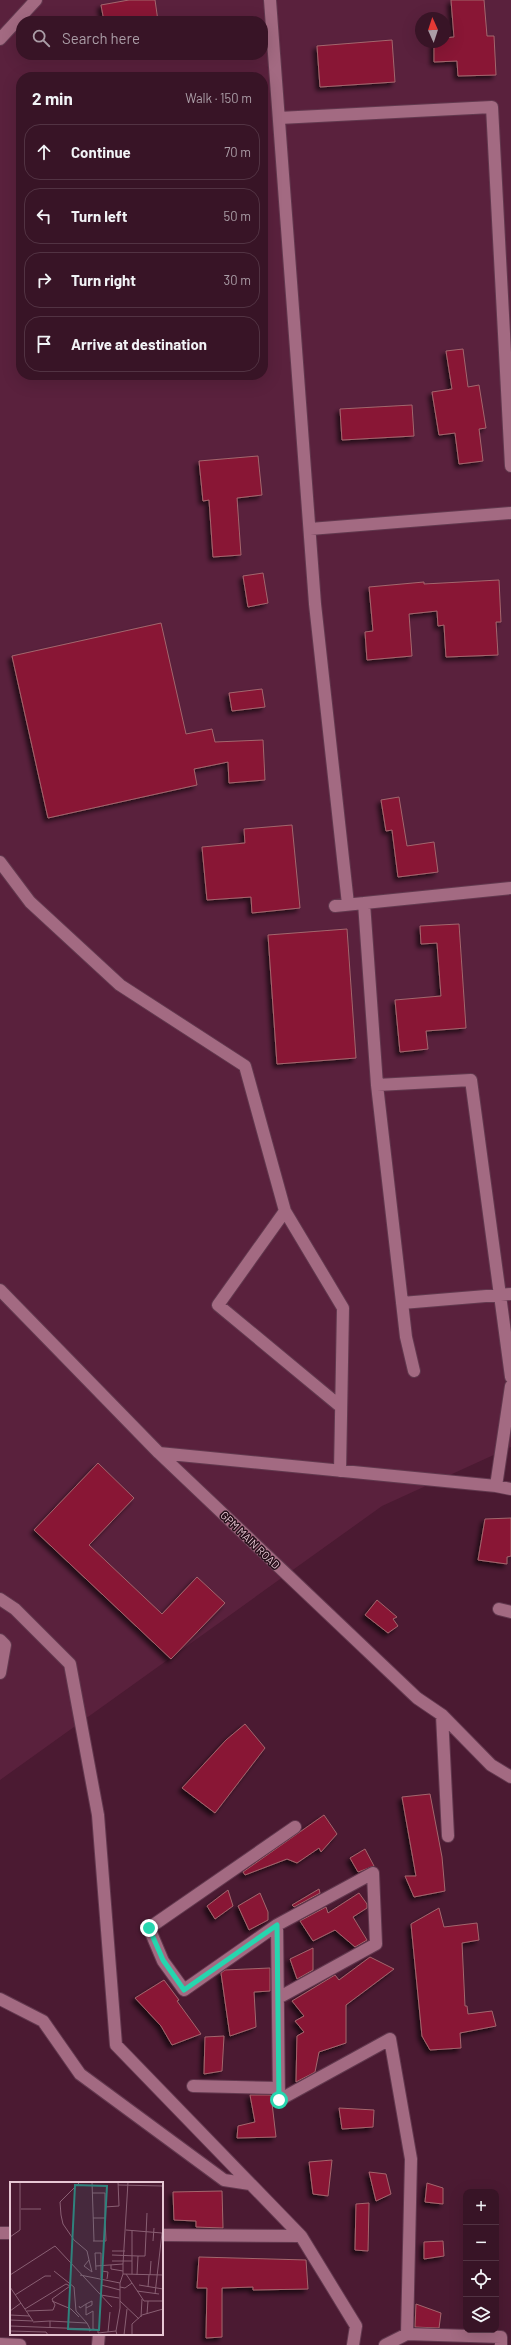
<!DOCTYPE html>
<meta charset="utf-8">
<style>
body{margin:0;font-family:Barlow,sans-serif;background:#3f1d2e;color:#f1f3f6}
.controls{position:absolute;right:12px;bottom:12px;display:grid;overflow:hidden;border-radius:8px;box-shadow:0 4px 16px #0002}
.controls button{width:36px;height:36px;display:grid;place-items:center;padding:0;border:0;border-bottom:1px solid #523343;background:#381426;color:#f1f3f6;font:20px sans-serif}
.compass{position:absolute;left:415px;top:12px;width:36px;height:36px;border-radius:50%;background:#381426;box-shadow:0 4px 16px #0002;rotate:357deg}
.stop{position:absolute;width:12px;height:12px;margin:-9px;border:3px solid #26d5ae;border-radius:50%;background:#fff}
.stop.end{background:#26d5ae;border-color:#fff;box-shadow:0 1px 4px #0008}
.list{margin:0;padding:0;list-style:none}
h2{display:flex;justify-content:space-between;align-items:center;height:52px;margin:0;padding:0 16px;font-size:17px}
h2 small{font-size:13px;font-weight:400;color:#ab9ea7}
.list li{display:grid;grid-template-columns:26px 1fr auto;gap:12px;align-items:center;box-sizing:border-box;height:56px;margin:0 8px 8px;padding:0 8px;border:1px solid #523343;border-radius:16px}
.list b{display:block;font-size:15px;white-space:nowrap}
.list em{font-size:13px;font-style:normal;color:#ab9ea7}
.icon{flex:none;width:22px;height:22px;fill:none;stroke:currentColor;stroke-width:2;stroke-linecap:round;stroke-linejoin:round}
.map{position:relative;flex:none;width:511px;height:2345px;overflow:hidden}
.search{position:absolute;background:#381426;box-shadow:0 4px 16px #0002;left:16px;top:16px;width:252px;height:44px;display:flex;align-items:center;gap:10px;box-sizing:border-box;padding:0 14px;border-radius:16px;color:#ab9ea7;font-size:15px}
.panel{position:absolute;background:#381426;box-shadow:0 4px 16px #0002;left:16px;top:72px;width:252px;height:308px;border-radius:16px}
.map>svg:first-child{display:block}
.built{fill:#5a213d;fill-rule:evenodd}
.building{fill:#891334;stroke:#a3666d;filter:url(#shadow)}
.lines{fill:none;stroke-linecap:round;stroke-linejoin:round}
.street-casing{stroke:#62384e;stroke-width:14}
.street{stroke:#a36a82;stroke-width:12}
.route{stroke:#26d5ae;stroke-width:5}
.labels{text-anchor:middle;stroke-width:3;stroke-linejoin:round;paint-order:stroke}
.street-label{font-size:11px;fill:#e7c7d4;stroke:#240e18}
.inset-road{fill:none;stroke:#895f73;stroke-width:1}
.view{fill:#2f827d;fill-opacity:0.15;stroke:#2f827d;stroke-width:2}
.inset-edge{fill:none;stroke:#e7c7d4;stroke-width:2}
</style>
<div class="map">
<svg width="511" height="2345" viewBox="0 0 511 2345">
<defs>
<filter id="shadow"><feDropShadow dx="-3.5" dy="3.5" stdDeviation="2" flood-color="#0009"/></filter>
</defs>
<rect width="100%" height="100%" fill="#4b1a32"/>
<path class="built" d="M0,0H511V1447L382,1506L0,1780ZM421,18H445V42H421ZM21,21H263V55H21ZM21,77H263V375H21Z"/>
<path class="building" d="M129,0H155L158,21H104L101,5Z
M451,0H484L487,36H494L496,75L458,76L457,61L434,62V42H445V38L454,37Z
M392,40L395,82L320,87L317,46Z
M463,349L468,387L479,385L486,428L479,429L483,461L459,464L455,433L439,435L432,392L452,389L446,351Z
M412,405L414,436L342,440L340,409Z
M258,456L262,495L237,498L241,555L213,557L209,500L203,501L199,461Z
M263,573L268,603L248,607L243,576Z
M499,580L501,622H496L498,655L446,657L444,625L438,626L437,611L409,614L412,656L367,660L365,632L373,631L369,587L424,582V584Z
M161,623L186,734L212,729L215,742L263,740L265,780L229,783L228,762L194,769L197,785L48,818L12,656Z
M262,689L265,707L232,711L229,693Z
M399,797L407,846L434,842L438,872L398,877L392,830L386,831L381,800Z
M292,825L300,908L252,913L251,897L207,900L202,847L245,843L244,829Z
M459,924L466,1028L426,1031L428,1049L400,1052L395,1000L441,996L437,943L421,944L420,926Z
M347,929L356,1058L277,1064L268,935Z
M98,1463L134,1498L89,1545L162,1614L197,1577L225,1603L171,1659L34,1530Z
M511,1518V1556L507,1557V1564L478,1560L485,1519Z
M377,1600L397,1617L393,1619L398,1626L388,1633L365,1615Z
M245,1724L265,1748L215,1813L182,1788L226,1740Z
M430,1794L442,1857L445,1891L414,1897L405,1876H416L402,1797Z
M324,1815L337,1834L321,1852L319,1848L297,1863L287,1859L245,1875L243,1872Z
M365,1849L374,1866L358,1872L350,1858Z
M319,1889L320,1893L294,1907L292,1905Z
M228,1890L233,1906L215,1919L207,1906Z
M260,1893L268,1912V1920L249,1930L238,1906Z
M359,1893L367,1904V1908L353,1917L367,1940L355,1947L335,1930L313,1941L300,1921L326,1907L328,1913Z
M439,1908L444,1927L477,1923L479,1940L462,1943L465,2006H467L468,2014L492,2011L496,2026L460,2033L461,2048L430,2050L422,2036L411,1924Z
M313,1948V1970L297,1979L290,1959Z
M370,1957L394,1969L346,2005V2043L319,2052L315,2072L296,2082L297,2036L304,2032L295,2021L304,2016L292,2001L335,1975L339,1980Z
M270,1968V1991L254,1992L256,2027L230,2036L221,1973L225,1970Z
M164,1980L179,2000L177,2001L201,2034L172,2045L161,2026L135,1998Z
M224,2036L222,2071L204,2074L205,2037Z
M250,2095H271L276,2137L237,2138L238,2126L255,2122Z
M339,2108L374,2110L373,2127L342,2129Z
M332,2160L328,2196L313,2194L309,2162Z
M369,2172L386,2174L391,2194L376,2201Z
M427,2183L443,2188V2204L425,2202Z
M222,2191L223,2228L196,2227V2221L174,2220L173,2192Z
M369,2203L368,2251L355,2250L356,2204Z
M443,2241L444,2256L424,2259V2242Z
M199,2257L306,2260L308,2289L253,2290V2287L222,2288V2337L206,2338L207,2288H197Z
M416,2304L441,2313L439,2328L415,2327Z"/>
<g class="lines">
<defs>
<path id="street" d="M270,0L315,604L348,904
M0,39L36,0
M279,118L492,107L511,466
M310,529L511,513
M0,862L30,902L120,985L245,1066L285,1211L218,1305L341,1407
M364,903L377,1085
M335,906L511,888
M285,1211L343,1308L340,1471
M0,1290L159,1453L417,1698L442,1715L491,1765L511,1777
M402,1303L511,1294
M414,1371L406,1337L377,1085L471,1080L511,1377
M159,1453L496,1486L511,1489
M496,1486L511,1386
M0,1599L15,1609L70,1664L98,1815L116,2045L301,2236
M499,1609L511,1612
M0,1640L5,1645L0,1673
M442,1715L448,1836
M295,1827L149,1928L163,1961L184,1990L277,1925L279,2100L390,2039L411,2159L407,2334L385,2345
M277,1925L373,1873L376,1944L278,1998
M0,1999L43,2021L80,2074L224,2180L250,2184
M193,2086L279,2088
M0,2233H11
M162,2235L301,2236L356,2326L353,2345
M407,2334L501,2337V2345
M0,2344L20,2345
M98,2345L99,2334"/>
</defs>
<use href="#street" class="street-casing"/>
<use href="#street" class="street"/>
</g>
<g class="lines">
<path class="route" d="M149,1928L163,1960L184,1990L277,1925L279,2100"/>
</g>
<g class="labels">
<g class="street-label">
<text transform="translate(250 1540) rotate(44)" y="4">GPM MAIN ROAD</text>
</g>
</g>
<g transform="translate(10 2182)">
<rect width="153" height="153" fill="#4b1a32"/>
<path class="inset-road" d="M70,0L50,20L51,33L53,42L64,58L77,69L79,78L74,84L82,90M82,0L84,59M108,3L153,4M82,11H95V36H83M95,25L109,24L108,0M11,27H31M116,48L152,51M0,55L10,48V0M83,59H96L95,36M143,59L144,46M102,69H115M102,73L128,74L127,93M128,74H135L137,31M79,78L82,90M102,79H122V92M122,79V49M113,82L118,0M101,83V87L113,89M86,84L113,82V92M86,88L85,71H91V96M44,89L64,105L66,129L77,141M92,89L98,90L97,97M116,92L134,119H153M0,93L45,64L102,125M70,93L110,101M140,93L141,79M91,103L110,108M129,103L153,107M0,105L23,139L0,138M110,105L115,106L122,101M138,105L139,93M127,109L149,112M145,112L152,51M5,113L35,94H41M91,113L109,116M42,119L61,127L69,135M110,119L129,137M69,124L70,126L76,122V133L83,129V147L79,149M76,126L82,123V119L76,122M15,127L56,102L60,104L42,117L45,123L43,128L17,129M0,129L11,121M137,132L138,119M0,133L20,134M131,135L132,117M23,140L40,139M0,144L80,147L77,141L40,139V145M83,147L88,148V151L106,149L107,153M0,149L36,150L38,153M106,149L110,126V101L113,92L153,93M98,150L100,130M114,153L117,127M122,153V142L132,133L153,127"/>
<path class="view" d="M65,3L97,4L89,148L58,147Z"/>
<rect width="153" height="153" class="inset-edge"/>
</g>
</svg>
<div class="controls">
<button>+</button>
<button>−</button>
<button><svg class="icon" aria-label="locate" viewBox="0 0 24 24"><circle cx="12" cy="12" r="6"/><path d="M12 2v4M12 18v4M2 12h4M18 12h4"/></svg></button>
<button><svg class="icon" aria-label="layers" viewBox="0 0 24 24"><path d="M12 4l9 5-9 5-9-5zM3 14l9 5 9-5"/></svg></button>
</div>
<svg class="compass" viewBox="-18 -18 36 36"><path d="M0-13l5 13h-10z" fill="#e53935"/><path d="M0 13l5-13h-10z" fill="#ab9ea7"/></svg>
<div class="stop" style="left:279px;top:2100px"></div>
<div class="stop end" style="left:149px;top:1928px"></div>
<div class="search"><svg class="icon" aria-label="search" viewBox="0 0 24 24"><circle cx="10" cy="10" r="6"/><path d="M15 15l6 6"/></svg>Search here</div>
<section class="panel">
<h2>2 min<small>Walk · 150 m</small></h2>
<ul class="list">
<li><svg class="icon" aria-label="ahead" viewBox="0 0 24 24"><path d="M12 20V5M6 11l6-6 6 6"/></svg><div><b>Continue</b></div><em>70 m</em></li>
<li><svg class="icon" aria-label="left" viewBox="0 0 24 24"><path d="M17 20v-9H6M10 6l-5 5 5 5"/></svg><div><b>Turn left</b></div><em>50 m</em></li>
<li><svg class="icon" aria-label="right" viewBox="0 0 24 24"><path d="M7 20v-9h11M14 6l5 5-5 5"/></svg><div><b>Turn right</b></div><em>30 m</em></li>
<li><svg class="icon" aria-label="arrive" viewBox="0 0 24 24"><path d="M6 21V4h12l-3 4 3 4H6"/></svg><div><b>Arrive at destination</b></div></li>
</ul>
</section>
</div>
